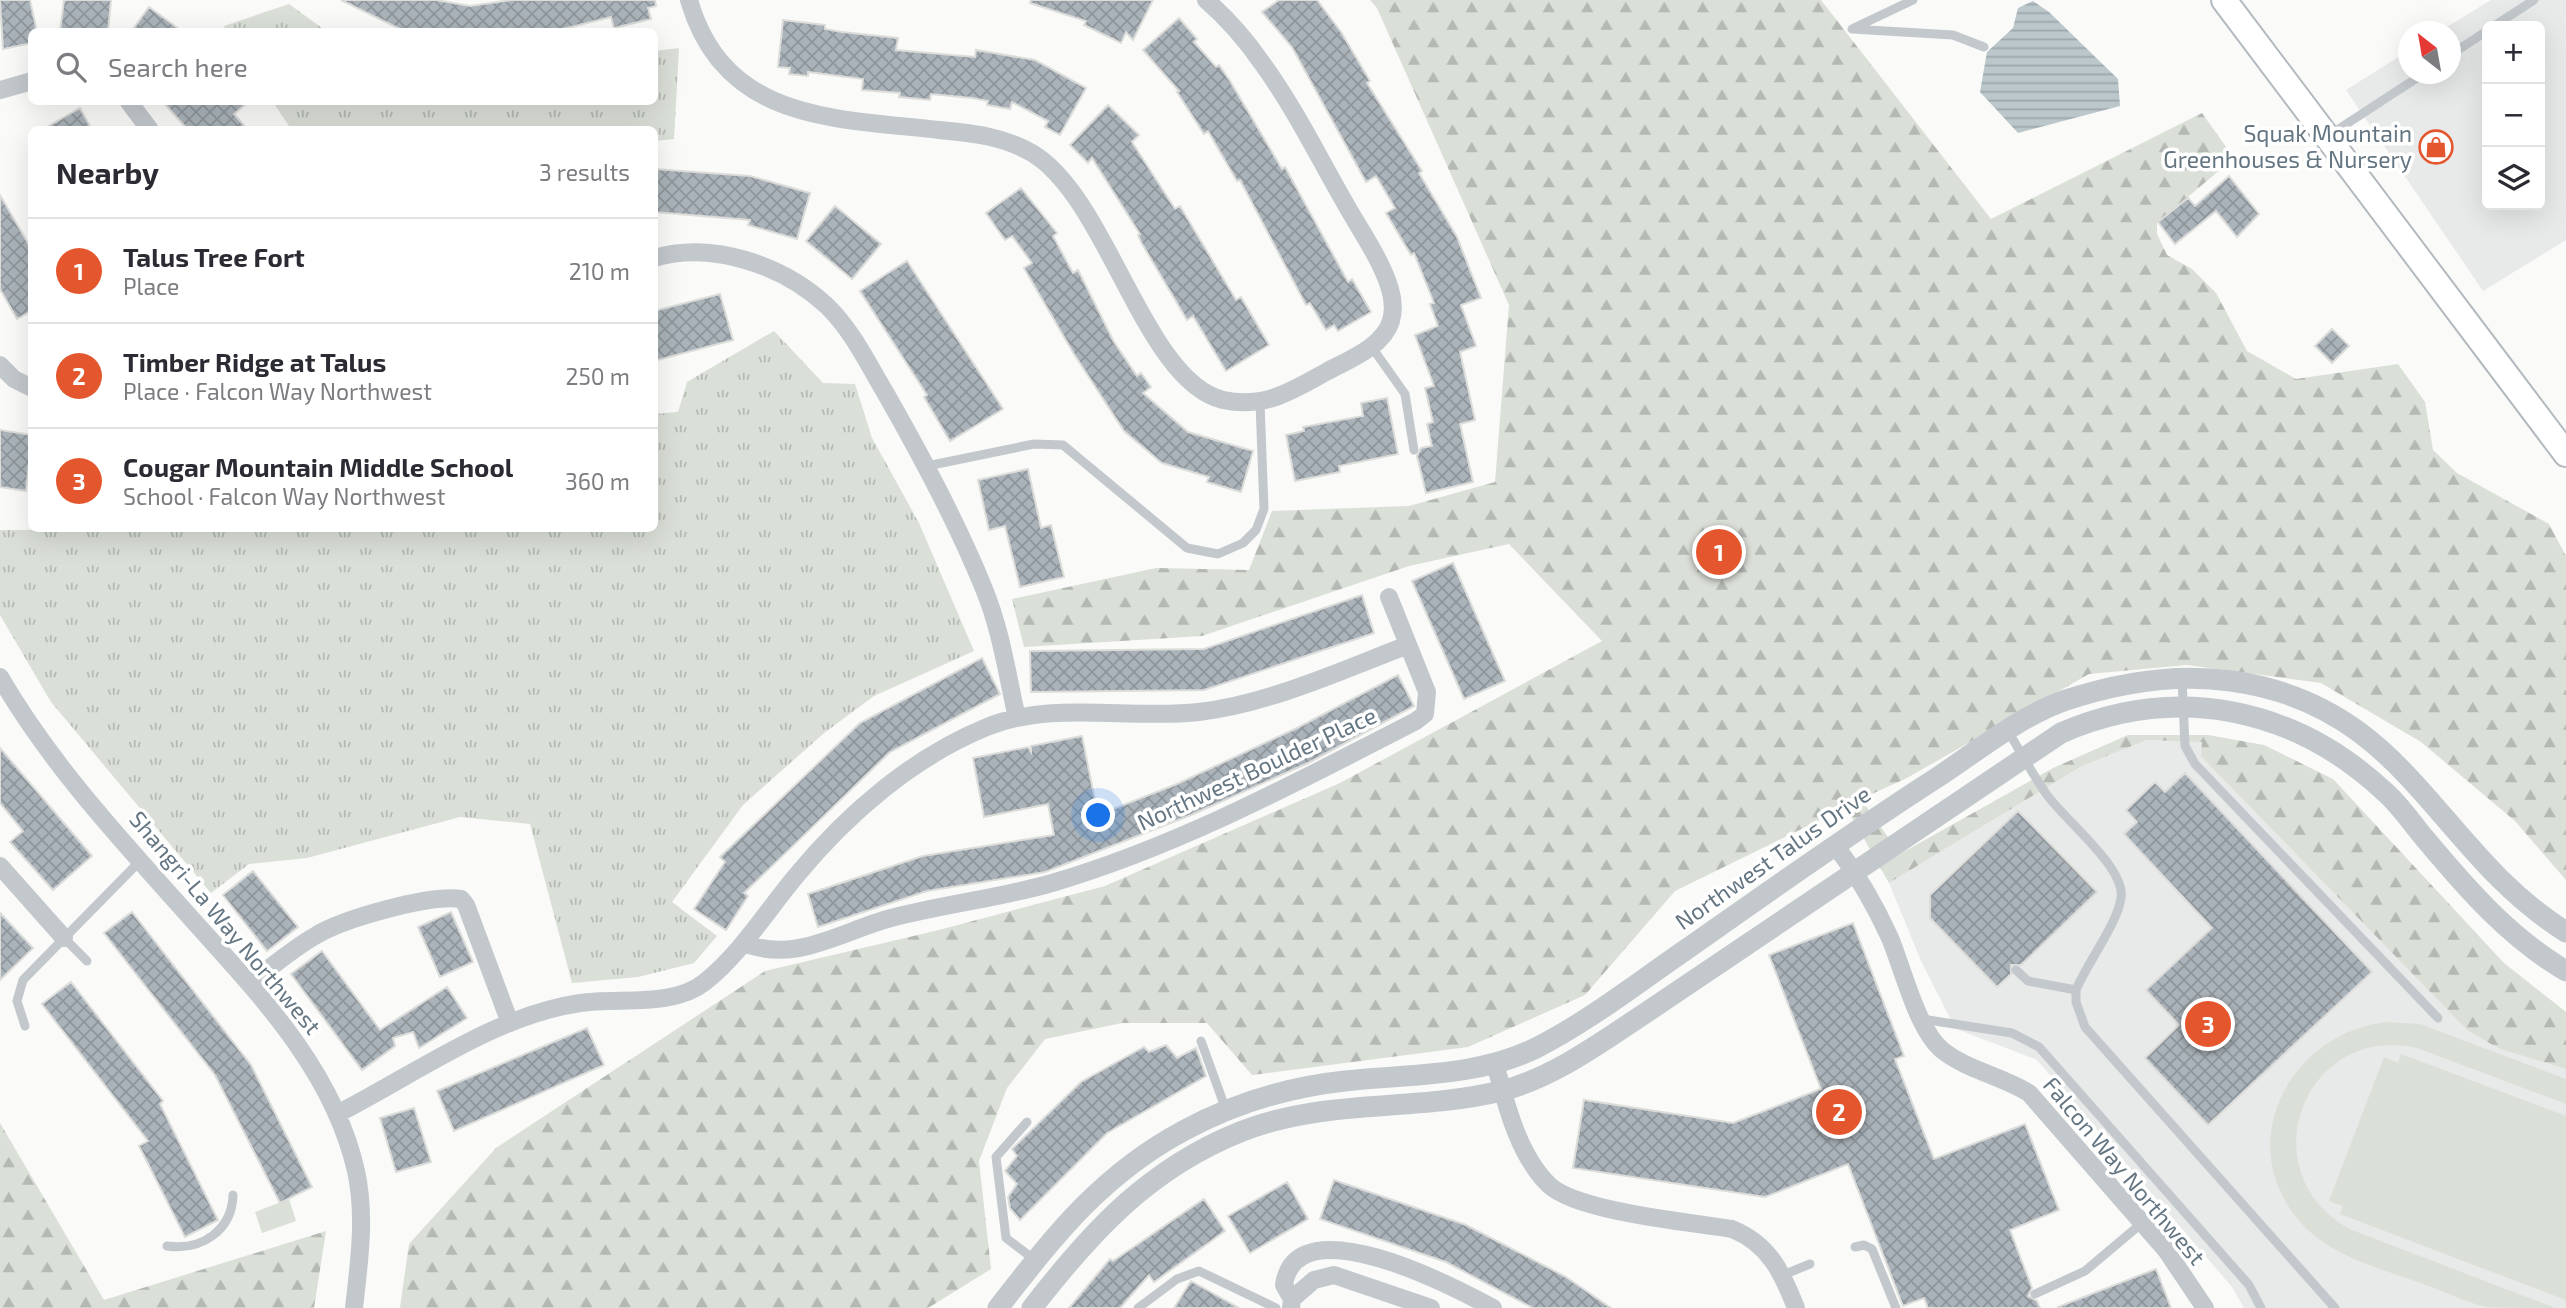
<!DOCTYPE html>
<meta charset="utf-8">
<style>
body{margin:0;font-family:"Exo 2",sans-serif;background:#f2f2f3;color:#2b2b33}
.controls{position:absolute;right:21px;top:21px;display:grid;overflow:hidden;border-radius:10px;box-shadow:0 7px 28px #0002}
.controls button{width:63px;height:63px;display:grid;place-items:center;padding:0;border:0;border-bottom:2px solid #e1e1e2;background:#fff;color:#2b2b33;font:35px sans-serif}
.compass{position:absolute;left:2398px;top:21px;width:63px;height:63px;border-radius:50%;background:#fff;box-shadow:0 7px 28px #0002;rotate:329deg}
.you{position:absolute;left:1099px;top:816px;width:24px;height:24px;margin:-18px;border:5px solid #fff;border-radius:50%;background:#1a73e8;box-shadow:0 0 0 10px #1a73e833}
.badge{display:grid;place-items:center;width:46px;height:46px;border-radius:50%;background:#e4572e;color:#fff;font-size:23px;font-weight:700}
.pin{position:absolute;translate:-50% -50%;border:4px solid #fff;box-shadow:0 2px 7px #0006}
.list{margin:0;padding:0;list-style:none}
h2{display:flex;justify-content:space-between;align-items:center;height:91px;margin:0;padding:0 28px;font-size:30px}
h2 small{font-size:23px;font-weight:400;color:#7c7c81}
.list li{display:grid;grid-template-columns:46px 1fr auto;gap:21px;align-items:center;box-sizing:border-box;height:105px;padding:0 28px;border-top:2px solid #e1e1e2}
.list b{display:block;font-size:26px;white-space:nowrap}
.list p{margin:0;font-size:23px;white-space:nowrap;color:#7c7c81}
.list em{font-size:23px;font-style:normal;color:#7c7c81}
.icon{flex:none;width:38px;height:38px;fill:none;stroke:currentColor;stroke-width:2;stroke-linecap:round;stroke-linejoin:round}
.map{position:relative;flex:none;width:2566px;height:1308px;overflow:hidden}
.search{position:absolute;background:#fff;box-shadow:0 7px 28px #0002;left:28px;top:28px;width:630px;height:77px;display:flex;align-items:center;gap:18px;box-sizing:border-box;padding:0 24px;border-radius:10px;color:#7c7c81;font-size:26px}
.panel{position:absolute;background:#fff;box-shadow:0 7px 28px #0002;left:28px;top:126px;width:630px;height:406px;border-radius:10px}
.map>svg:first-child{display:block}
.built{fill:#e8e9e9;fill-rule:evenodd}
.grass{fill:url(#grass-tufts)}
.forest{fill:url(#forest-firs)}
.garden{fill:#dadfd7}
.water{fill:url(#water-rules)}
.building{fill:url(#building-cross-hatch);stroke:#dcdcda;stroke-width:2}
.lines{fill:none;stroke-linecap:round;stroke-linejoin:round}
.secondary-casing{stroke:#b3babf;stroke-width:28}
.service{stroke:#c3c8cc;stroke-width:9}
.minor{stroke:#c3c8cc;stroke-width:18}
.tertiary{stroke:#c3c8cc;stroke-width:21}
.secondary{stroke:#fff;stroke-width:24}
.labels{text-anchor:middle;stroke-width:7;stroke-linejoin:round;paint-order:stroke}
.poi-label{font-size:23px;fill:#657683;stroke:#fff;text-anchor:end}
.street-label{font-size:23px;fill:#657683;stroke:#fff}
</style>
<div class="map">
<svg width="2566" height="1308" viewBox="0 0 2566 1308">
<defs>
<pattern id="grass-tufts" width="24" height="20" patternUnits="userSpaceOnUse" patternTransform="scale(1.75)"><rect width="24" height="20" fill="#dadfd7"/><path d="M3 7l-1-3M5 7V3M7 7l1-3M15 17l-1-3M17 17v-4M19 17l1-3" fill="none" stroke="#b4b9b4"/></pattern>
<pattern id="forest-firs" width="22" height="20" patternUnits="userSpaceOnUse" patternTransform="scale(1.75)"><rect width="22" height="20" fill="#dadfd7"/><path d="M5 1l3.5 6h-7zM16 11l3.5 6h-7z" fill="#b4b9b4"/></pattern>
<pattern id="water-rules" width="6" height="5" patternUnits="userSpaceOnUse" patternTransform="scale(1.75)"><rect width="6" height="5" fill="#bbc7cb"/><path d="M0 2.5h6" fill="none" stroke="#9ca6aa"/></pattern>
<pattern id="building-cross-hatch" width="8" height="8" patternUnits="userSpaceOnUse" patternTransform="scale(1.75)"><rect width="8" height="8" fill="#aab3b9"/><path d="M0 0l8 8M0 8l8-8" fill="none" stroke="#8e969c"/></pattern>
</defs>
<rect width="100%" height="100%" fill="#fafaf8"/>
<path class="built" d="M2491,0H2566V240L2483,291L2346,90L2408,51V74H2450V32L2440,31ZM2487,26H2540V205H2487Z
M2147,740L2203,742L2202,756L2468,1031L2500,1049L2566,1069V1308H2244L2232,1287L2037,1060L1959,1030L1950,1018L1921,961L1889,883L2082,766Z"/>
<path class="grass" d="M289,4L326,31L227,32L224,26Z
M679,48L674,139L655,141L654,130L291,129L273,102H654L655,51Z
M774,331L823,383L855,384L872,438L919,523L974,651L874,696L824,733L743,805L672,902L717,936L694,963L638,977L572,983L530,824L460,817L307,858L249,864L211,893L51,702L0,615V530L654,528L655,414L678,412L687,382Z"/>
<path class="forest" d="M1370,0H1821L1991,219L2202,113L2234,158L2157,223V234L2167,255L2192,269L2216,293L2247,351L2296,379L2398,364L2425,402L2433,450L2457,473L2549,524L2566,556V880L2515,821L2421,742L2321,683L2187,665L2089,674L1907,778L1861,799L1900,854L2053,768L2128,735H2208L2264,745L2333,779L2504,963L2566,1012V1069L2500,1049L2468,1031L2201,756L2202,742L2147,740L2082,766L1889,883L1846,807L1675,891L1585,995L1468,1047L1252,1075L1207,1023H1122L1045,1039L1007,1088L979,1161L991,1269L928,1308H400L409,1244L496,1148L765,971L939,930L1105,886L1340,783L1602,641L1509,544L1409,566L1202,636L1024,647L1012,599L1156,568L1249,570L1272,511L1409,506L1495,482L1509,305L1377,8Z
M0,1123L104,1300L326,1231L314,1308H0Z"/>
<path class="garden" d="M2387,1022L2420,1024L2566,1079V1104L2417,1048C2303,1022 2247,1176 2352,1230L2555,1308C2534,1308 2507,1308 2486,1307C2466,1302 2446,1292 2426,1285C2384,1269 2333,1258 2302,1224C2231,1146 2288,1033 2387,1022Z
M2401,1054L2566,1116V1300L2340,1214L2343,1206L2329,1201L2384,1057L2398,1063Z
M289,1199L296,1221L262,1233L255,1212Z"/>
<path class="water" d="M2033,1L2049,12L2118,79L2120,106L2018,133L1980,92L1987,52L2013,28L2018,8Z"/>
<path class="building" d="M0,0H30L37,32H32V43L3,49Z
M64,0H111L108,32H60Z
M341,0H436L470,6L511,0H655L656,6L648,8L651,19L614,28L611,17L551,32H406Z
M1031,0H1153L1133,40L1126,32L1121,43L1084,25L1086,21L1030,3Z
M1279,0H1317L1341,32L1370,81L1367,83L1422,171L1419,173L1457,237L1481,298L1461,305L1476,346L1460,352L1475,420L1460,424L1473,482L1426,493L1417,456L1421,448L1432,446L1427,424L1433,422L1425,388L1434,386L1415,335L1438,326L1430,304L1434,303L1414,253L1411,255L1386,213L1395,208L1376,176L1366,182L1292,47L1262,12Z
M149,7L183,32H131Z
M1179,18L1197,39L1194,42L1216,67L1219,65L1230,81L1282,169L1285,167L1348,282L1352,279L1371,312L1338,331L1334,325L1326,330L1310,303L1306,305L1240,180L1237,181L1208,131L1204,134L1177,92L1179,91L1143,50Z
M783,20L825,25V29L842,32L898,38L896,50L975,57L976,50L1035,60L1086,88L1060,135L1045,127L1048,121L1012,102L1010,109L987,105L988,101L972,98L931,94L930,100L899,97L900,93L862,90L863,79L808,72V76L789,74L790,68L778,67Z
M163,102H248L234,114L248,130H188Z
M1108,105L1139,135L1132,142L1175,209L1180,206L1236,300L1241,297L1269,345L1226,371L1193,316L1187,320L1141,242L1138,235L1140,234L1092,158L1088,163L1070,145Z
M80,108L92,130H42Z
M654,169L750,176L810,193L797,239L748,225L750,220L654,212Z
M2229,176L2259,214L2237,237L2216,211L2175,244L2158,222L2188,198L2195,206Z
M1021,188L1057,233L1053,236L1073,273L1078,270L1114,342L1137,376L1141,373L1151,387L1143,393L1188,432L1253,451L1241,492L1207,482L1209,477L1162,463L1124,431L1074,354L1024,268L1032,263L1012,236L1005,240L986,213Z
M0,195L32,250V311L17,319L0,289Z
M835,206L881,244L852,279L806,241Z
M907,261L1003,409L950,441L924,397L927,395L860,291Z
M720,294L733,340L654,361V311Z
M2332,329L2349,346L2332,363L2315,346Z
M1387,398L1398,454L1339,466L1340,472L1295,481L1286,435L1304,431L1303,427L1363,416L1361,403Z
M0,430L32,435L26,491L0,487Z
M1028,469L1041,528L1051,525L1064,577L1020,587L1005,526L989,530L978,480Z
M1453,563L1505,681L1464,699L1412,581Z
M1362,595L1374,633L1204,690L1031,692L1030,651L1204,649Z
M982,658L1000,694L890,752L744,893L748,896L726,930L694,909L725,862L720,857L860,723Z
M1398,675L1414,706L1308,763L1191,815L1045,872L927,891L818,927L808,894L923,856L1054,835L1048,804L984,817L973,758L1028,747L1031,752V746L1082,736L1098,815L1177,784L1297,728Z
M0,748L92,856L53,890L10,842L23,831L0,803Z
M2185,773L2372,972L2208,1125L2145,1058L2179,1025L2146,990L2212,928L2124,834L2137,822L2126,810L2155,782L2165,792Z
M2018,811L2097,892L2021,965H2011V974L1997,987L1930,918V895Z
M253,871L298,927L267,951L223,895Z
M132,912L251,1065L312,1187L280,1203L215,1075L104,933Z
M451,912L473,962L440,977L418,927Z
M0,913L33,948L0,980Z
M1853,923L1904,1056L1895,1059L1934,1159L2025,1124L2059,1210L2010,1230L2032,1288L2028,1296L2037,1301L2040,1308H1928L1924,1298L1903,1306L1848,1164L1765,1197L1573,1168L1584,1100L1733,1123L1821,1089L1769,955Z
M322,951L380,1030L447,987L467,1018L419,1048L413,1032L393,1038L395,1046L362,1070L291,974Z
M71,982L163,1101L160,1104L218,1220L185,1237L139,1146L148,1141L42,1004Z
M587,1028L604,1065L454,1131L437,1091Z
M1166,1045L1177,1058L1196,1048L1206,1076L1107,1133L1020,1220L1010,1208L1008,1197L1017,1184L1005,1171L1017,1156L1012,1149L1081,1082L1144,1047L1149,1052Z
M414,1108L431,1162L396,1172L380,1118Z
M1334,1180L1466,1225L1566,1277L1611,1308H1533L1446,1262L1320,1219Z
M1287,1182L1308,1219L1250,1253L1228,1216Z
M1204,1199L1225,1231L1154,1282L1149,1275L1120,1308H1069L1110,1259L1113,1261Z
M2156,1269L2171,1308H2058V1307Z
M1191,1281L1239,1308H1174Z"/>
<g class="lines">
<defs>
<path id="secondary" d="M2224,0L2566,454"/>
</defs>
<use href="#secondary" class="secondary-casing"/>
<path class="service" d="M2494,26L2534,0
M1854,28L1913,0
M1852,29L1953,35L1984,47
M2450,55L2487,31
M2328,136L2423,74
M1371,346L1405,394L1414,450
M927,466L1034,444L1063,445L1187,548L1218,554L1243,543L1256,530L1264,509L1260,403
M2182,679L2185,746L2195,764L2438,1018
M2008,731C2021,753 2033,775 2047,795C2065,820 2126,868 2121,898C2117,925 2087,963 2076,990V1002L2085,1027L2335,1308
M64,938L87,961
M2016,970L2028,981L2076,990
M1922,1019L2012,1033L2039,1047L2249,1285L2261,1308
M25,1026L17,1001L23,980L140,861
M1201,1041L1226,1110
M1027,1122L996,1157L1006,1238L1035,1260
M167,1246C202,1251 232,1230 233,1195
M1855,1247L1864,1245L1872,1249L1896,1308
M1783,1275L1810,1264
M2035,1294L2085,1271L2142,1223
M1138,1308L1177,1279L1199,1271L1276,1308"/>
<path class="minor" d="M689,0C724,122 835,118 939,130C971,133 1003,136 1032,153C1108,198 1144,381 1223,400C1264,409 1292,391 1326,372C1348,360 1383,347 1391,321C1394,310 1393,299 1390,289C1381,259 1360,230 1345,203C1318,156 1294,107 1262,63C1246,40 1228,19 1206,0
M0,90L32,81
M129,102L150,130
M654,258C713,241 783,265 827,306C852,330 868,364 886,394C922,457 957,522 984,589C1001,630 1007,674 1017,718
M0,365L14,379L32,388
M0,677C51,765 122,841 190,917C257,992 333,1069 356,1171C366,1216 359,1263 354,1308
M1835,845C1857,874 1875,905 1890,938C1903,969 1917,1029 1942,1050C1967,1070 2002,1076 2029,1093L2166,1250L2205,1308
M0,866L64,938
M744,943C795,964 842,931 891,918C944,904 1000,898 1052,883C1179,846 1299,781 1416,721L1425,714L1427,692L1389,597
M249,983C271,968 292,949 315,936C342,919 430,894 461,899L466,905L510,1023
M1495,1063C1506,1104 1518,1155 1549,1185C1578,1212 1690,1222 1732,1229C1769,1244 1782,1272 1796,1308
M337,1114C414,1075 493,1016 580,1003C619,997 672,1008 705,982C741,953 766,912 796,876C847,814 913,757 987,727C1053,700 1129,720 1199,712C1271,703 1340,671 1408,645
M1292,1299L1314,1280L1334,1275L1431,1308
M1291,1308L1292,1299L1284,1285C1296,1203 1456,1288 1493,1308"/>
<path class="tertiary" d="M998,1308C1055,1235 1102,1174 1185,1130C1235,1103 1289,1087 1345,1081C1409,1074 1477,1077 1536,1048C1589,1021 1636,984 1684,951C1768,892 1852,832 1938,777C1979,750 2020,716 2066,700C2118,683 2176,673 2231,681C2408,705 2435,850 2566,932
M1032,1308C1091,1232 1148,1169 1240,1132C1324,1098 1415,1112 1501,1091C1552,1078 1597,1045 1641,1016L2061,733C2176,683 2294,707 2385,792C2401,806 2413,825 2427,841C2468,890 2510,938 2566,971"/>
<use href="#secondary" class="secondary"/>
</g>
<defs>
<symbol id="shop-ring" viewBox="-11 -11 22 22"><circle r="9.5" fill="#fff" stroke="#e4572e" stroke-width="1.5"/><path d="M-5-2.5h2.3a2.7 3.5 0 0 1 5.4 0H5L5.5 6h-11ZM-1.5-2.5h3a1.5 2.3 0 0 0-3 0Z" fill="#e4572e"/></symbol>
</defs>
<g fill-rule="evenodd">
<use href="#shop-ring" x="2417" y="128" width="38" height="38"/>
</g>
<g class="labels">
<g class="poi-label">
<text x="2412" y="142">Squak Mountain<tspan x="2412" dy="26">Greenhouses &amp; Nursery</tspan></text>
</g>
<g class="street-label">
<text transform="translate(1257 769) rotate(-25)" y="8">Northwest Boulder Place</text>
<text transform="translate(1773 858) rotate(-35)" y="8">Northwest Talus Drive</text>
<text transform="translate(225 923) rotate(50)" y="8">Shangri-La Way Northwest</text>
<text transform="translate(2124 1171) rotate(50)" y="8">Falcon Way Northwest</text>
</g>
</g>
</svg>
<div class="controls">
<button>+</button>
<button>−</button>
<button><svg class="icon" aria-label="layers" viewBox="0 0 24 24"><path d="M12 4l9 5-9 5-9-5zM3 14l9 5 9-5"/></svg></button>
</div>
<svg class="compass" viewBox="-18 -18 36 36"><path d="M0-13l5 13h-10z" fill="#e53935"/><path d="M0 13l5-13h-10z" fill="#7c7c81"/></svg>
<div class="you"></div>
<div class="pin badge" style="left:1719px;top:552px">1</div>
<div class="pin badge" style="left:1839px;top:1112px">2</div>
<div class="pin badge" style="left:2208px;top:1024px">3</div>
<div class="search"><svg class="icon" aria-label="search" viewBox="0 0 24 24"><circle cx="10" cy="10" r="6"/><path d="M15 15l6 6"/></svg>Search here</div>
<section class="panel">
<h2>Nearby<small>3 results</small></h2>
<ul class="list">
<li><span class="badge">1</span><div><b>Talus Tree Fort</b><p>Place</p></div><em>210 m</em></li>
<li><span class="badge">2</span><div><b>Timber Ridge at Talus</b><p>Place · Falcon Way Northwest</p></div><em>250 m</em></li>
<li><span class="badge">3</span><div><b>Cougar Mountain Middle School</b><p>School · Falcon Way Northwest</p></div><em>360 m</em></li>
</ul>
</section>
</div>
